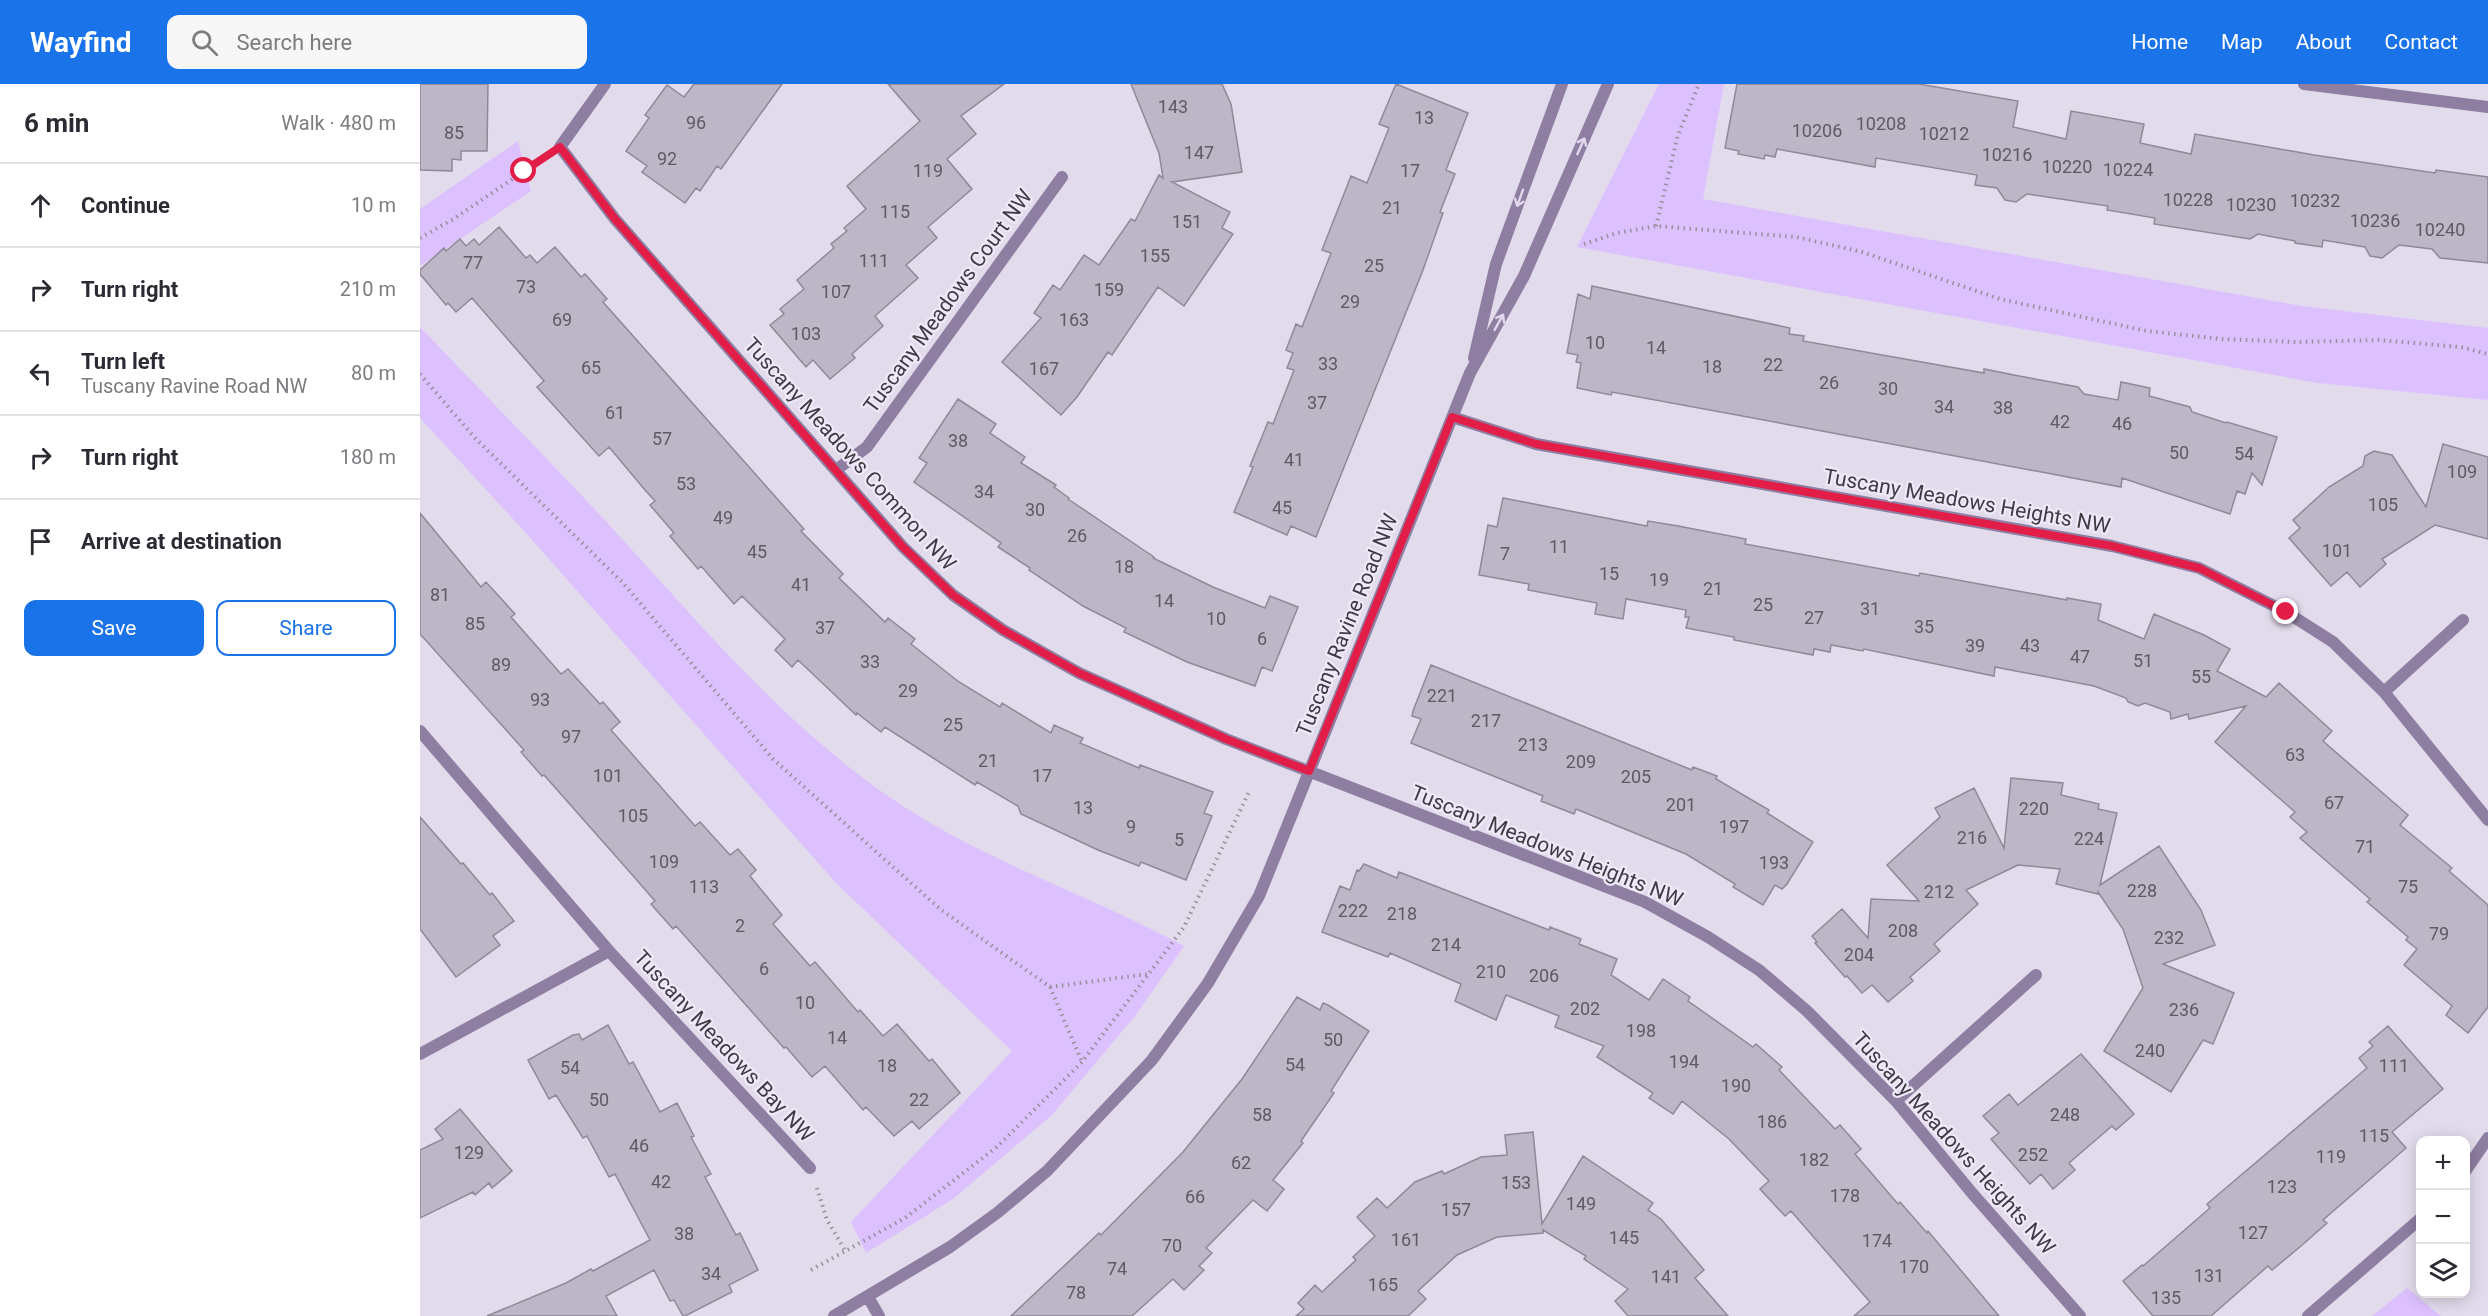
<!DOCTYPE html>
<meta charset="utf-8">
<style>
body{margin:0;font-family:Roboto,sans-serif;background:#f7f7f7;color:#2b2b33}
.controls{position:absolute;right:18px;bottom:18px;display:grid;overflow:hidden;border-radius:12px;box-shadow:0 3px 15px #0003}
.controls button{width:54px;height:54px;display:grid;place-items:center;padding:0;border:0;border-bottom:2px solid #e1e1e2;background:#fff;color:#2b2b33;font:30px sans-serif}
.stop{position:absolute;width:18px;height:18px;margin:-14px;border:4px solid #e11d48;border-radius:50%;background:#fff}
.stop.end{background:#e11d48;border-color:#fff;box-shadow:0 2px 6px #0008}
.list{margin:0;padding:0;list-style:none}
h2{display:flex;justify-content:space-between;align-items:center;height:78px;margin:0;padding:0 24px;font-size:26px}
h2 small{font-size:20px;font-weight:400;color:#7c7c81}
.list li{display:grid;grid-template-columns:39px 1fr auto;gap:18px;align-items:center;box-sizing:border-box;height:84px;padding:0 24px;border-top:2px solid #e1e1e2}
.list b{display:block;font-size:22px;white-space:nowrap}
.list p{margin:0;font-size:20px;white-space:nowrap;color:#7c7c81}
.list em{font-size:20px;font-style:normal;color:#7c7c81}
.actions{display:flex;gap:12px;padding:18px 24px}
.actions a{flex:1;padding:14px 0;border:2px solid #1a73e8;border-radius:12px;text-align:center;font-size:21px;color:#1a73e8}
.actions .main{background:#1a73e8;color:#fff}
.icon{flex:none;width:33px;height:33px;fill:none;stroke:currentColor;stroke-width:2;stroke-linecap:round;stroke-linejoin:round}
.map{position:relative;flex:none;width:2068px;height:1232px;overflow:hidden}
header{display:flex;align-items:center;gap:36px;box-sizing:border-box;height:84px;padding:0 30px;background:#1a73e8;color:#fff}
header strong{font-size:28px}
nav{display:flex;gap:33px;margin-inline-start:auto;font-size:21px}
.search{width:420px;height:54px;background:#f7f7f7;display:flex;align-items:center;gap:15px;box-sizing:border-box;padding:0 21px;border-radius:12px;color:#7c7c81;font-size:22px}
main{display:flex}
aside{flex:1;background:#fff}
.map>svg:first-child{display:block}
.green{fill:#ddc1ff}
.building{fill:#bdb6c7;stroke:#8f8898;stroke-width:1.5}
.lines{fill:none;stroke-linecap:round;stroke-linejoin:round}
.path{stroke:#95909c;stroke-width:4;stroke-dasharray:1.5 4.5;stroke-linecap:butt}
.street{stroke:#8e7ea2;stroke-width:12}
.oneway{stroke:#e0d8ec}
.route{stroke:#e11d48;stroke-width:8}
.labels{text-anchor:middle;stroke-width:4.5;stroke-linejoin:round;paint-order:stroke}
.number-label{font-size:18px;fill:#5e5a63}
.street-label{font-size:21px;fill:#3e3b42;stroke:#efe8f9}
</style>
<header>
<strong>Wayfind</strong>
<div class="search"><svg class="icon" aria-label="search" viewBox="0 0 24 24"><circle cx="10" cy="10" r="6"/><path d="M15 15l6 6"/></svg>Search here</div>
<nav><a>Home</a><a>Map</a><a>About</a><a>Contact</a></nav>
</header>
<main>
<aside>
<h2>6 min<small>Walk · 480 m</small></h2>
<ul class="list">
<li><svg class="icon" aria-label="ahead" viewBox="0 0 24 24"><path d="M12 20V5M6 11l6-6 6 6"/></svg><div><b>Continue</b></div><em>10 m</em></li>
<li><svg class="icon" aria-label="right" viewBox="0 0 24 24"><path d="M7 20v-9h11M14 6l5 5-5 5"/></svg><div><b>Turn right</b></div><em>210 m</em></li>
<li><svg class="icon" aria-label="left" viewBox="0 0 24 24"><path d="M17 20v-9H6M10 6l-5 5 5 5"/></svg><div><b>Turn left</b><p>Tuscany Ravine Road NW</p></div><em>80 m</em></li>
<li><svg class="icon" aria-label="right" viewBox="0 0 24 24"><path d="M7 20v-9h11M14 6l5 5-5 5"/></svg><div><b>Turn right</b></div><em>180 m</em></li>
<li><svg class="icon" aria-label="arrive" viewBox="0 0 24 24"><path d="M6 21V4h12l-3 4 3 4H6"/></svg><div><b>Arrive at destination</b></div></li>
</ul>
<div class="actions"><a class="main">Save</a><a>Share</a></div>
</aside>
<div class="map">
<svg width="2068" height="1232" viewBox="0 0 2068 1232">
<rect width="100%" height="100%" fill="#e2dbec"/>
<path class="green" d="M1239,0H1304L1283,115L1882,222L2068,244V316L1898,299L1157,163Z
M98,57L111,107L0,182V125Z
M0,243C64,310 130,377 193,445C280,540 360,636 465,710C557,775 666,809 764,862L715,932L632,1031L533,1115L446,1169L431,1138L592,967L416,799L105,448L0,334Z
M1987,1204L2021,1232H1952Z"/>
<path class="building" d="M0,0H68L67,67H41V76L32,75V87L0,86Z
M274,0H362L301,85L297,82L280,107L276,104L265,119L222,88L227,82L206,67L229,34L225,31L247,1L264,13Z
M468,0H584L541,32L556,50L527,75L552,105L508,143L517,154L486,181L498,194L455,232L463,242L432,270L435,274L410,295L393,276L386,283L350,241L364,230L360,225L384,205L377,196L414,164L411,160L427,147L424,144L446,125L427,102L500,37Z
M711,0H802L811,20L822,88L752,98L810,128L802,144L813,150L764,222L738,203L692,271L688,268L657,313L641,331L582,278L621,234L614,229L633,201L640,206L664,171L679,181L711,135L715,137L739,91L743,94L739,69Z
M976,0L1048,29L1026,86L1035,90L1020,128L1023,129L1003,186L896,453L871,442L867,451L814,428L833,383L830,382L848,338L853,340L874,286L867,284L873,269L866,266L876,240L882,243L911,169L902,166L931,92L947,99L969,44L959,40Z
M1317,0H1499L1598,17L1593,43L1646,55L1651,27L1724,40L1720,59L1771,70L1775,50L1894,71L2015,89L2016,86L2068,93V179L2020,174L2012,165L1979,161L1962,174L1950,172L1945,163L1903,156L1902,163L1875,159V157L1838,150L1830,155L1734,140L1735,134L1687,126L1688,122L1607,110L1596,118L1585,116L1577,104L1555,101L1557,91L1456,74L1455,83L1357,65L1355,73L1345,71L1344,75L1318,70L1319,67L1305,64Z
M79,143L106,174L110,171L117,179L135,163L161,193L165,190L187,215L183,218L384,445L381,447L423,490L419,494L465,538L468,534L495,555L491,560L539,598L580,623L582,619L631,649L634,641L663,654L660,659L719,684L720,681L793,708L784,729L792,732L766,796L721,778L719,782L678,766L601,730L598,722L557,698L555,701L465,643L461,648L437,629L436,631L378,576L372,583L355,566L365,555L322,512L314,520L281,482L278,485L250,452L254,449L230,421L235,417L225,406L189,363L179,372L136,324L117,303L124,297L52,214L36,228L28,219L26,221L0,190V186L24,164L26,167L40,155L46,162L54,155L59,161Z
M1172,202L1370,244L1369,250L1384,252L1383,257L1564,289V285L1599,292L1658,303L1664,310L1698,316L1701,298L1730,304L1729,312L1770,323L1772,328L1806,339L1807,338L1857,353L1842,401L1832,389L1825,410L1817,407L1810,430L1702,394L1701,403L1317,331L1192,308L1191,311L1157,304L1161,279L1156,278L1158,271L1147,269L1158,210L1170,215Z
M538,315L576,340L570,349L605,373L601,379L636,401L634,403L649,414L648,415L734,473L733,474L793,503L845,524L850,512L878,523L852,587L842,583L835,602L767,578L704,548L706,544L663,522L609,486L610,484L578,463L581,459L494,398L507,379L499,374Z
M2023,360L2068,373V455L2015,441L1962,475L1966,480L1940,503L1927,488L1911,502L1869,454L1880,444L1873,436L1909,403L1943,382L1945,372L1954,367L1972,371L2006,423Z
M1083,414L1227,442L1228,437L1258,442L1326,455L1325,460L1499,492L1500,489L1647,516V514L1681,520L1678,536L1724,555L1734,530L1784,551L1810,565L1797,587L1846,613L1859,599L1912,647L1903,657L1988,731L1980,741L2032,784L2029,787L2068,821V923L2048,949L2026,931L2032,922L1984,881L1997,865L1986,856L1988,853L1947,818L1950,815L1880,754L1887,748L1870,733L1875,728L1795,658L1826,622L1769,635L1768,630L1751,635L1750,628L1725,619L1718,622L1708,618L1706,614L1674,602L1575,583L1574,592L1444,565L1443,567L1411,561L1410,568L1394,565L1393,571L1314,556V553L1266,544L1269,533H1265L1266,526L1206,515L1203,535L1175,530L1177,519L1108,506L1109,500L1059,491L1068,441L1077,443Z
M0,429L61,503L66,498L95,530L91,533L141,590L148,585L180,620L183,618L200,638L191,646L275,742L280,738L310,771L318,765L336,786L330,792L362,831L353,840L390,882L395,878L438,928L440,926L463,952L477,940L509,977L512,975L540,1009L499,1045L492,1037L474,1052L446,1023L443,1026L405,982L392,993L366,963L364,964L256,842L253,845L231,820L235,817L208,786L124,691L122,692L101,668L104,666L0,550Z
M1011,581L1272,686L1273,683L1297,692L1296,695L1349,726L1347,729L1393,758L1367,800L1362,805L1355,801L1343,821L1313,803L1315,800L1266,770L1156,725L1154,730L1121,717L1123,712L991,659L1001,635L992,632L993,627Z
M1591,694L1643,699L1641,711L1679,720L1678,725L1697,729L1680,801L1739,762L1781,826L1795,861L1743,880L1814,909L1793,960L1783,956L1751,1008L1684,967L1723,904L1703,845L1678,808V810L1636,800L1640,785L1598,781L1546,806L1558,820L1514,860L1520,867L1490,893L1493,897L1468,918L1452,901L1442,909L1427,892L1425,893L1395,859L1397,858L1392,852L1422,825L1448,854L1451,815L1499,817L1467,781L1520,733L1515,724L1554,704L1584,764Z
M0,733L41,780L43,779L70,811L72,809L94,837L73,852L80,861L36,893L0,845Z
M944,780L977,794L979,788L1129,846L1130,843L1161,855L1159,860L1197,875L1191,891L1229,916L1243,895L1270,913L1268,917L1333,963L1336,960L1362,983L1359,986L1415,1045L1420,1041L1441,1065L1435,1070L1478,1120L1480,1118L1507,1149L1508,1147L1579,1232H1434L1450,1218L1371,1127L1365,1132L1340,1105L1349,1097L1309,1055L1262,1017L1253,1030L1229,1014L1233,1009L1177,973L1184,962L1135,943L1139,932L1086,911L1076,936L1035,917L1041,900L970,869L968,873L902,848L920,802L930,806L937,786L939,787Z
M877,913L900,926L903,919L908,921L949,947L911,1007L914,1009L881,1057L883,1059L853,1096L864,1105L847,1127L833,1116L786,1164L792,1169L779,1182L784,1186L764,1206L753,1195L712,1232H591L679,1149L681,1151L763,1068L822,995Z
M188,941L209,980L213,978L240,1028L257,1019L274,1052L271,1053L291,1090L285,1093L316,1151L320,1149L338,1186L309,1201L312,1208L265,1232H263L254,1216L250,1217L234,1186L186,1212L197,1232H67L146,1199L171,1185L173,1187L230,1156L195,1090L189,1093L167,1052L163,1054L136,1011L129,1015L108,976L153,951L159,950L162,956Z
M1968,942L2023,1005L1972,1048L1986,1064L1903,1136L1907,1139L1881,1162L1852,1186L1848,1182L1791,1232H1733L1703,1197L1722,1181L1723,1182L1790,1124L1787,1120L1947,984L1939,974L1953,962L1949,958Z
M1661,970L1714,1030L1696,1046L1692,1042L1649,1079L1655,1086L1633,1105L1621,1090L1610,1100L1571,1055L1579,1049L1563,1032L1589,1010L1598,1021Z
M40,1025L92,1087L72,1104L69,1099L55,1111L53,1108L0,1134V1066L23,1055L15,1045Z
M1113,1048L1122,1140L1163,1072L1233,1119L1228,1126L1241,1135L1284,1186L1275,1194L1308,1232H1208L1195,1217L1208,1205L1164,1175L1166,1172L1123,1146V1149L1077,1153L1037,1171L998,1207L1006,1215L988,1232H876L884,1225L878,1219L895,1201L902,1208L936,1176L933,1173L955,1152L937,1133L957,1114L967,1124L995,1098L1022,1087L1024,1090L1061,1073L1087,1071L1085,1051Z"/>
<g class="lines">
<path class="path" d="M1236,142L1258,51L1279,0
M0,154L35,134L122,75
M1164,160L1197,149L1236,142L1376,153L1442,168L1580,215L1727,247L1802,255L1876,258L1959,256L2041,263L2068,270
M0,290L54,353L203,499L353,675L520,825L630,903L662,978
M630,903L728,890
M397,1104L407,1136L426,1168
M391,1186L485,1134L578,1062L662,978L764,843L830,706"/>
<path class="street" d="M185,0L140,63L195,135L483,463L533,511L583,546L659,589L806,655L1225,818L1288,853L1339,886L1387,927L1476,1017L1552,1109L1660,1232
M1884,0L2068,23
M1054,274L1076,180L1142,0
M1032,333L1116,360L1692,462L1779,484L1866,528L1913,558L1964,608L2068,736
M416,386L447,363L642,93
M1964,608L2043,536
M0,647L189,867L390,1084
M0,970L189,867
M1476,1017L1616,891
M2046,1086L2068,1054
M448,1213L459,1232
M414,1232L530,1163L577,1129L627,1087L732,976L788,899L839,812L1050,289L1104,192L1188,0
M1888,1232L2000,1135"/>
</g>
<defs><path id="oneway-shaft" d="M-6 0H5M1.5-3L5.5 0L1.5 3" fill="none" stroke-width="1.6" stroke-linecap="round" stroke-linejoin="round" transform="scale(1.5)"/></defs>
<g class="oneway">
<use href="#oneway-shaft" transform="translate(1161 62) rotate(-66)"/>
<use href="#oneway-shaft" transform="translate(1100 114) rotate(110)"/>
<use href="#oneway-shaft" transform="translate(1079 238) rotate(-61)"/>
</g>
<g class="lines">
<path class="route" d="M104,87L140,63L195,135L483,463L533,511L583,546L659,589L806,655L889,687L1032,333L1116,360L1692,462L1779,484L1866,528"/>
</g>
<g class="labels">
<g class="number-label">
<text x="753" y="29">143</text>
<text x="1004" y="40">13</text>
<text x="276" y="45">96</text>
<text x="1461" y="46">10208</text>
<text x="1397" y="53">10206</text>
<text x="34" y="55">85</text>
<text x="1524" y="56">10212</text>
<text x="779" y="75">147</text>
<text x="1587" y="77">10216</text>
<text x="247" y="81">92</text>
<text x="1647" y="89">10220</text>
<text x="1708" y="92">10224</text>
<text x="508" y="93">119</text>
<text x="990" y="93">17</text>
<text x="1768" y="122">10228</text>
<text x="1895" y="123">10232</text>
<text x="1831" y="127">10230</text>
<text x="972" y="130">21</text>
<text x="475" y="134">115</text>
<text x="1955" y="143">10236</text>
<text x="767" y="144">151</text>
<text x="2020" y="152">10240</text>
<text x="735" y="178">155</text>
<text x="454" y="183">111</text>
<text x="53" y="185">77</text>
<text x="954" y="188">25</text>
<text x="106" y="209">73</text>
<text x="689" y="212">159</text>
<text x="416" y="214">107</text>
<text x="930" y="224">29</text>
<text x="142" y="242">69</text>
<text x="654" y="242">163</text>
<text x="386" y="256">103</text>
<text x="1175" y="265">10</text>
<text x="1236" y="270">14</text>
<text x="908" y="286">33</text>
<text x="1353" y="287">22</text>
<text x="1292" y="289">18</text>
<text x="171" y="290">65</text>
<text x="624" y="291">167</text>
<text x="1409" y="305">26</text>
<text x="1468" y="311">30</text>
<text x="897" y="325">37</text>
<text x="1524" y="329">34</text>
<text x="1583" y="330">38</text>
<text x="195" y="335">61</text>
<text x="1640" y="344">42</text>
<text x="1702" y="346">46</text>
<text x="242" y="361">57</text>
<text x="538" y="363">38</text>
<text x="1759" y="375">50</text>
<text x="1824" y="376">54</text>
<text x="874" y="382">41</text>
<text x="2042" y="394">109</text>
<text x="266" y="406">53</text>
<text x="564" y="414">34</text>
<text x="1963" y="427">105</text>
<text x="862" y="430">45</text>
<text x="615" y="432">30</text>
<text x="303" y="440">49</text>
<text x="657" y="458">26</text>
<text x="1139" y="469">11</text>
<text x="1917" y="473">101</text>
<text x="337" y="474">45</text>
<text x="1085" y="476">7</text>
<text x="704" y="489">18</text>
<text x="1189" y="496">15</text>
<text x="1239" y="502">19</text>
<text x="381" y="507">41</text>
<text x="1293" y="511">21</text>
<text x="20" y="517">81</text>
<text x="744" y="523">14</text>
<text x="1343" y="527">25</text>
<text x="1450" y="531">31</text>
<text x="1394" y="540">27</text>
<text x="796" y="541">10</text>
<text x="55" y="546">85</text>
<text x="1504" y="549">35</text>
<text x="405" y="550">37</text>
<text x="842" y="561">6</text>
<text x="1555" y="568">39</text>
<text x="1610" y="568">43</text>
<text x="1660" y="579">47</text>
<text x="1723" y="583">51</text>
<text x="450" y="584">33</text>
<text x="81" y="587">89</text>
<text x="1781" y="599">55</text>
<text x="488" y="613">29</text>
<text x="1022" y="618">221</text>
<text x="120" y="622">93</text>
<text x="1066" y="643">217</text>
<text x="533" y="647">25</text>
<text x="151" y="659">97</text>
<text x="1113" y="667">213</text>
<text x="1875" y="677">63</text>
<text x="568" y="683">21</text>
<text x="1161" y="684">209</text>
<text x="188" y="698">101</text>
<text x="622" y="698">17</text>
<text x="1216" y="699">205</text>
<text x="1914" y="725">67</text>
<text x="1261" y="727">201</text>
<text x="663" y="730">13</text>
<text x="1614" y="731">220</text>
<text x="213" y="738">105</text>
<text x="711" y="749">9</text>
<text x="1314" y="749">197</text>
<text x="1552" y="760">216</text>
<text x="1669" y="761">224</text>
<text x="759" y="762">5</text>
<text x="1945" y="769">71</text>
<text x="244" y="784">109</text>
<text x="1354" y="785">193</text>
<text x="284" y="809">113</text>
<text x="1988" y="809">75</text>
<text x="1722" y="813">228</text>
<text x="1519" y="814">212</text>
<text x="933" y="833">222</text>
<text x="982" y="836">218</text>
<text x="320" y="848">2</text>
<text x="1483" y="853">208</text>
<text x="2019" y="856">79</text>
<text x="1749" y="860">232</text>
<text x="1026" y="867">214</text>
<text x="1439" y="877">204</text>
<text x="344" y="891">6</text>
<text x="1071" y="894">210</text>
<text x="1124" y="898">206</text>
<text x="385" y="925">10</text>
<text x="1165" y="931">202</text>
<text x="1764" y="932">236</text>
<text x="1221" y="953">198</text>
<text x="417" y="960">14</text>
<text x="913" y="962">50</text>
<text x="1730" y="973">240</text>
<text x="1264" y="984">194</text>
<text x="875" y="987">54</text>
<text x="467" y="988">18</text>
<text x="1974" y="988">111</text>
<text x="150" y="990">54</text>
<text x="1316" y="1008">190</text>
<text x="179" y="1022">50</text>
<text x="499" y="1022">22</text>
<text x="842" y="1037">58</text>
<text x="1645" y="1037">248</text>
<text x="1352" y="1044">186</text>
<text x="1954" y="1058">115</text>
<text x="219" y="1068">46</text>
<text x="49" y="1075">129</text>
<text x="1613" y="1077">252</text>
<text x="1911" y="1079">119</text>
<text x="1394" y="1082">182</text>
<text x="821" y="1085">62</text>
<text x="241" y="1104">42</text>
<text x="1096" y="1105">153</text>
<text x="1862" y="1109">123</text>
<text x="1425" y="1118">178</text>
<text x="775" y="1119">66</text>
<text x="1161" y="1126">149</text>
<text x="1036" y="1132">157</text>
<text x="1833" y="1155">127</text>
<text x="264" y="1156">38</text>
<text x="1204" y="1160">145</text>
<text x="986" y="1162">161</text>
<text x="1457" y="1163">174</text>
<text x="752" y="1168">70</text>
<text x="1494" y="1189">170</text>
<text x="697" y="1191">74</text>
<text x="291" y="1196">34</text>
<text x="1789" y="1198">131</text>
<text x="1246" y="1199">141</text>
<text x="963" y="1207">165</text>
<text x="656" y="1215">78</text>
<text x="1746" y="1220">135</text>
</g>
<g class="street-label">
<text transform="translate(528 217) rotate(-54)" y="7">Tuscany Meadows Court NW</text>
<text transform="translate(430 370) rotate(48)" y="7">Tuscany Meadows Common NW</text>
<text transform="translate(1547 417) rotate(10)" y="7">Tuscany Meadows Heights NW</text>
<text transform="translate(927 541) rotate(-68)" y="7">Tuscany Ravine Road NW</text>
<text transform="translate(1127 762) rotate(22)" y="7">Tuscany Meadows Heights NW</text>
<text transform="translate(304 962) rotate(47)" y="7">Tuscany Meadows Bay NW</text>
<text transform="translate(1534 1059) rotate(48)" y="7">Tuscany Meadows Heights NW</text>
</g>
</g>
</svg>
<div class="controls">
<button>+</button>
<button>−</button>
<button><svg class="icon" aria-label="layers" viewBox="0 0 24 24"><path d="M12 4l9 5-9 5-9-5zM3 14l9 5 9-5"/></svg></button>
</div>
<div class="stop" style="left:104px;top:87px"></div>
<div class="stop end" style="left:1866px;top:528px"></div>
</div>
</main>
